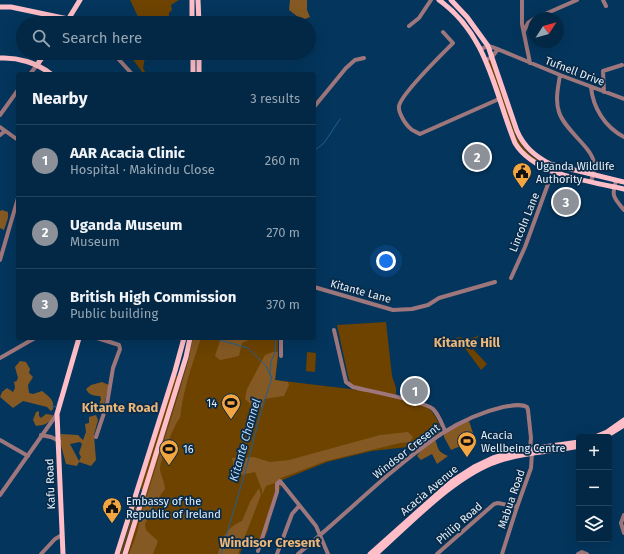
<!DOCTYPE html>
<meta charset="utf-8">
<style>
body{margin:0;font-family:"Fira Sans",sans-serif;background:#113450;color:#f1f3f6}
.controls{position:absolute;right:12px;bottom:12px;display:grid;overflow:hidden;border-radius:4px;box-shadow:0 4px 16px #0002}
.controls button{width:36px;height:36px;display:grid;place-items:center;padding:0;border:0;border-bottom:1px solid #24445e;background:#032845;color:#f1f3f6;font:20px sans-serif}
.compass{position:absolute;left:528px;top:12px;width:36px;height:36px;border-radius:50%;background:#032845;box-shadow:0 4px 16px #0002;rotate:54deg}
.you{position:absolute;left:386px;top:261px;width:14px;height:14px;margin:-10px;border:3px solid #fff;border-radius:50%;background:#1a73e8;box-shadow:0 0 0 6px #1a73e833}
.badge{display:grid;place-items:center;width:26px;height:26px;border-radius:50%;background:#8c9099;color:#fff;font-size:13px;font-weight:700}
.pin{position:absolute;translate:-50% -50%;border:2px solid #fff;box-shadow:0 1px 4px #0006}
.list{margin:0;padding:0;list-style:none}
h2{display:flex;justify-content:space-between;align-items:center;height:52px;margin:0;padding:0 16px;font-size:17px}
h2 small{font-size:13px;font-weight:400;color:#97a6b3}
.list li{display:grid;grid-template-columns:26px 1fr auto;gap:12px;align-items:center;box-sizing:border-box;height:72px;padding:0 16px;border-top:1px solid #24445e}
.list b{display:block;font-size:15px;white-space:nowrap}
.list p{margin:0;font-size:13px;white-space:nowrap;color:#97a6b3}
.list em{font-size:13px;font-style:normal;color:#97a6b3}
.icon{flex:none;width:22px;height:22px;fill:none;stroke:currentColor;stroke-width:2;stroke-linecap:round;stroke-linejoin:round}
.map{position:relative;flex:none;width:624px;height:554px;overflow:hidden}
.search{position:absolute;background:#032845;box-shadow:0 4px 16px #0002;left:16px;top:16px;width:300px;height:44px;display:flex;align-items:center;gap:10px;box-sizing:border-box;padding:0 14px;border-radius:22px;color:#97a6b3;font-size:15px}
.panel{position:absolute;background:#032845;box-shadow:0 4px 16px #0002;left:16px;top:72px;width:300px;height:268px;border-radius:4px}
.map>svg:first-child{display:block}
.green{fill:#6e4300}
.forest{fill:#845923;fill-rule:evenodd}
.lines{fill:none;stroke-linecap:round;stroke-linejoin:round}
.stream{stroke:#205f97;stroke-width:1}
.minor{stroke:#9e777c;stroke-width:4}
.major{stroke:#ffbec7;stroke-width:5}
.labels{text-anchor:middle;stroke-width:3.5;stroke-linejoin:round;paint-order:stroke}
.street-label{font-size:11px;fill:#e6f0fa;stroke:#082b49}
.poi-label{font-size:11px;fill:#e6f0fa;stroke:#082b49;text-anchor:start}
.water-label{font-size:12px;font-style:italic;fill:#b7d6f6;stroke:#082b49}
.quarter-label{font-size:13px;font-weight:bold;fill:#ecb679;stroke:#082b49}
</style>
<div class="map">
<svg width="624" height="554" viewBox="0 0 624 554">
<rect width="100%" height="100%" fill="#04355c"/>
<path class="green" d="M130,0H179L171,5L172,10L169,13V23H141Z
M121,53H146L143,68L145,72L143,73L131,57L126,60Z
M491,60L516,136L524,148L532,156L547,166L529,157L516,141L488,61Z
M386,322L392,376L396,388V396C422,404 431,402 441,429L439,433L428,439L412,453L408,447L372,451L327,462L280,481L283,485L281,486L270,517L268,530L262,543L246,538L240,554H127L189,357L192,338H278V357L275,380L367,391L350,385L337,325Z
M480,335L467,347L471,350L473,349L487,364L481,370L464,347L461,349L456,338L460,337C467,341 473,338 480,335Z
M307,352L316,353L315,372L306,371Z
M176,375L178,376L143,490H141V486L144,475Z
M139,495L140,496L122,554H120Z"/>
<path class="forest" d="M290,0H307V10L310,17L302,20L289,10Z
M2,210L8,212V218L4,230L0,228V211Z
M193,338H201C192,365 183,390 180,418C174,424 161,459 160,468C160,474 165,482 165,489L155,503L145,524L146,530L158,541L153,554H129C132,547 140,527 139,521L180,390L189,358Z
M221,338H252L251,339L242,343L239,356L220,360L215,356Z
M273,352H278L275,380L288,382L289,385L284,396L264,399L262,407L256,409L245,399L247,389L265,355Z
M20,361L26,362L30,369L29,373L33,377L28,385L29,393L33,394L42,391C48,396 55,400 53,409L51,411L47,407L23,401L13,408L0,397L2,392L7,388L13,392L15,388L14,381L16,382L18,378L15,367Z
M102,382L109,385L104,405H99L101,399L100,396C93,396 89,395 86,389L91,385Z
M39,411V416L41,418L46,414L53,415C50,424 44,425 36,426L33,420L36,412Z
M96,415L98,420L94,435L96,460L91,466L79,462L77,466L66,464L60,442L61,434L78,435L83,440L86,432L85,424L89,423V417ZM80,442L82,444L79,453L81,457L79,461L70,444Z
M469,421L474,436L467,440L468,443L451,450L444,437V434L461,423Z
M408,432L413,437L410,442L400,443L326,461L281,478L279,480L278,482L266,486L262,495V490L255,472L236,476L232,458L254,457L270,462L289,460L380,435Z
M435,439C439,450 437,451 448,456L437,464L432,454L421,460L417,456L421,450Z
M259,488L261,495L238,554H218C222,538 226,528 242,521L250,502Z"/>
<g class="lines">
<path class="stream" d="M314,151L324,143L340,119
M213,338L248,348L266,366L271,377
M271,377L270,372L271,361L275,353L276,338
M57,405L59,398
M51,406L56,407
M221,554L246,469L259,419L272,377"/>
<path class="minor" d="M522,0V24L530,63
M603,0L606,6
M536,18L577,0
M68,19L75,23
M409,26L419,18L431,0
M524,31L528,23L534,19
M443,32L453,43C443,53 401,94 399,106C398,112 405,124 410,128C412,131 417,132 420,134L499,99
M481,49L488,46L495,48L560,75L624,99
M113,53L132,74
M486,60L492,57L498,49
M30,74L37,65
M560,75C558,88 555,100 559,112C565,131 592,147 594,163C595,169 593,176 591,181
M591,87C593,108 605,127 624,137
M604,92L603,71L622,65
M314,107L346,68L355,60L364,58
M0,115L18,90
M0,127L18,140
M0,135L5,131
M616,181C611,196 614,198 624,210
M0,260L18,198
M511,278L525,247L555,165
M314,287L393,310L412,309L428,305L439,298L495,282
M334,330L346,382L353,387C369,391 424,401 433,409C439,415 442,424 445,431
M281,356V338
M0,358L35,338
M41,435L51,437L59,441
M96,437L107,404L113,368L120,349L119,345L116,344L97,338
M0,440L28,456
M0,495L57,414
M624,515L621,523L624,533
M258,551L277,492V484L280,481L316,526L328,554
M41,554L55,539L62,535
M277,554L292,514L299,506
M298,554C329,528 358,501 388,475C424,445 456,418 503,407C510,406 521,403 527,407L528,410L531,438L530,449L532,453L531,468L517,507L502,554
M437,554L494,504L498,503L517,507
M578,554L582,552L587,554"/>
<path class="major" d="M192,0V23
M198,0L199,23
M439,0C488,35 494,91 515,143C534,175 589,181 624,189
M451,0L467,17L488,46L517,131C524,147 535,156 550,164L624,182
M0,7H11L68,19
M66,23L80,0
M193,53V74
M199,53V74
M0,58C18,57 37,63 51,74
M37,65L45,53
M595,437L607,432L624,420
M605,437L624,425
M63,554L57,414L79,338
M117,554L175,371L184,338
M125,554L186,357L190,338
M370,554L452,481L474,467L493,458L516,451L579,442
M376,554C410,524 455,475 498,461C524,452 552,452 579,446"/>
</g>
<defs>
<symbol id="civic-pin" viewBox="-11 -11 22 30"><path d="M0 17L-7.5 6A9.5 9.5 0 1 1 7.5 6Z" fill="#f2a541" stroke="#082b49"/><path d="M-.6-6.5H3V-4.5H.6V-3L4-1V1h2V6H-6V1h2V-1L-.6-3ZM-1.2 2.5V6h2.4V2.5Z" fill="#111"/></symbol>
<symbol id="stadium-pin" viewBox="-11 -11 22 30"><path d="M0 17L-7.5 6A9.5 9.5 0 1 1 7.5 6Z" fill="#f2a541" stroke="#082b49"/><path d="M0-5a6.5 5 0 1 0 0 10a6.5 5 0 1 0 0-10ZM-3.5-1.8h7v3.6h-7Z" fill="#111"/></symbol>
</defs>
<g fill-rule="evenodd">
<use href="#civic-pin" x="511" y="161" width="22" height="30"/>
<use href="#stadium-pin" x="220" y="392" width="22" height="30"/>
<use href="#stadium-pin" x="456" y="430" width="22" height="30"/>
<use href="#stadium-pin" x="158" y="438" width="22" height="30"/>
<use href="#civic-pin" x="101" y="496" width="22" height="30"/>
</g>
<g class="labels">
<g class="street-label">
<text transform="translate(575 71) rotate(21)" y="4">Tufnell Drive</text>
<text transform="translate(524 222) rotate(-68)" y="4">Lincoln Lane</text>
<text transform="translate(361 291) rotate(15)" y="4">Kitante Lane</text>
<text transform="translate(406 451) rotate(-38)" y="4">Windsor Cresent</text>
<text transform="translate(50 484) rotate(-92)" y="4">Kafu Road</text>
<text transform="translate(429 490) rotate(-40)" y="4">Acacia Avenue</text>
<text transform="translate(511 499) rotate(-71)" y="4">Mabua Road</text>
<text transform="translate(459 523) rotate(-41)" y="4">Philip Road</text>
</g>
<g class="poi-label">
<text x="536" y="170">Uganda Wildlife<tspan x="536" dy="13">Authority</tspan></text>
<text x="217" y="407" text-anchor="end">14</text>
<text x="481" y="439">Acacia<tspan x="481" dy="13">Wellbeing Centre</tspan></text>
<text x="183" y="453">16</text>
<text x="126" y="505">Embassy of the<tspan x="126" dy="13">Republic of Ireland</tspan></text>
</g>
<g class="water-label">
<text transform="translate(245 440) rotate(-74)" y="4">Kitante Channel</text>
</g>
<g class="quarter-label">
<text x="467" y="347">Kitante Hill</text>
<text x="120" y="412">Kitante Road</text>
<text x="270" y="547">Windisor Cresent</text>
</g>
</g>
</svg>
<div class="controls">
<button>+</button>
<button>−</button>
<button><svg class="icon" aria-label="layers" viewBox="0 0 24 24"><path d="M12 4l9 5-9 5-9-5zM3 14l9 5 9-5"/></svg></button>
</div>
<svg class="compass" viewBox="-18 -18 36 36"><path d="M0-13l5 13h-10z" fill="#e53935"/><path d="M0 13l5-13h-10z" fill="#97a6b3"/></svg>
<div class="you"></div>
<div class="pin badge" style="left:415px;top:391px">1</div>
<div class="pin badge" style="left:477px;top:157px">2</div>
<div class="pin badge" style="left:566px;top:202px">3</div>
<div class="search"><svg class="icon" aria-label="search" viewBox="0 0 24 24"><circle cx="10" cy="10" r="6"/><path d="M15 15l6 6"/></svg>Search here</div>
<section class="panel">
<h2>Nearby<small>3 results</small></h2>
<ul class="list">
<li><span class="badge">1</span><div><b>AAR Acacia Clinic</b><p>Hospital · Makindu Close</p></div><em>260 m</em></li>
<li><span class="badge">2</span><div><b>Uganda Museum</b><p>Museum</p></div><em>270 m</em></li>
<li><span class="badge">3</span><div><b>British High Commission</b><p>Public building</p></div><em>370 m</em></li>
</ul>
</section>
</div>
